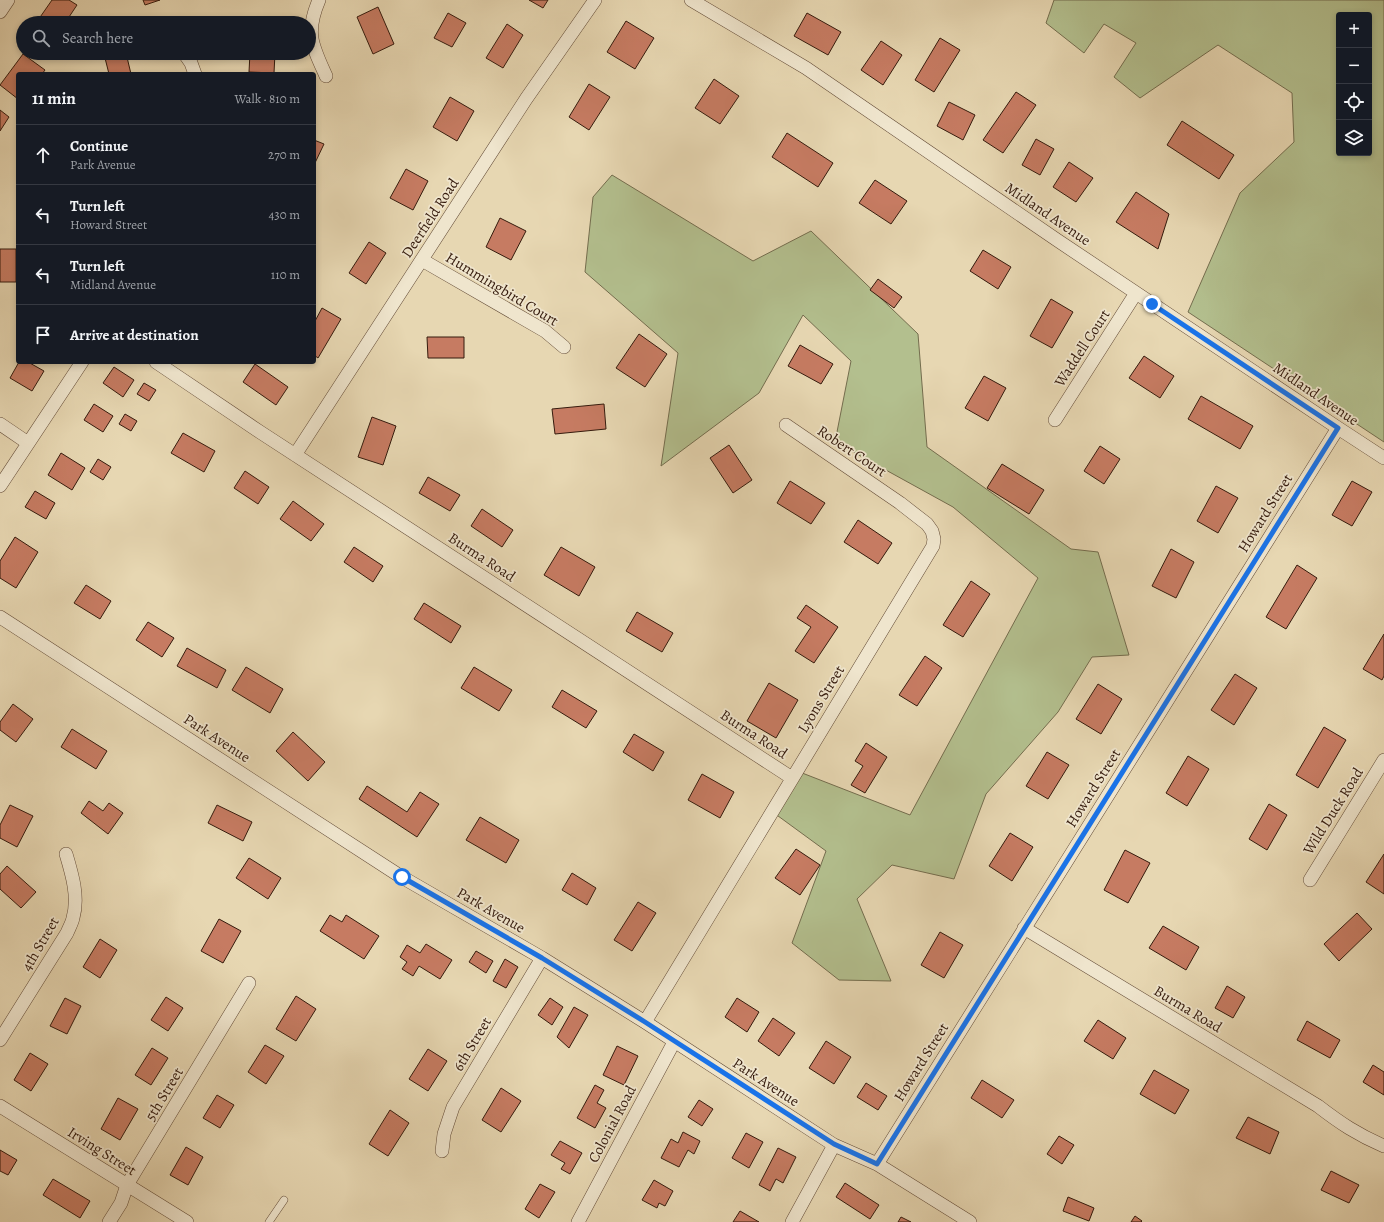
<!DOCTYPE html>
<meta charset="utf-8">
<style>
body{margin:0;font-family:Alegreya,serif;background:#242831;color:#f1f3f6}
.controls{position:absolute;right:12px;top:12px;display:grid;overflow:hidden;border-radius:4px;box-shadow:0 2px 6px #0003}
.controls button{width:36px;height:36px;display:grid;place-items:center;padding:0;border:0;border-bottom:1px solid #363941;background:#171b24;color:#f1f3f6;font:20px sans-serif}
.stop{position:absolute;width:12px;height:12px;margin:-9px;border:3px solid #1a73e8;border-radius:50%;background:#fff}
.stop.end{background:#1a73e8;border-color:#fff;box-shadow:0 1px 4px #0008}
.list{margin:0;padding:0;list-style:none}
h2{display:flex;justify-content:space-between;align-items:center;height:52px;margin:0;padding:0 16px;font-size:17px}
h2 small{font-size:13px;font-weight:400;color:#9ea1a6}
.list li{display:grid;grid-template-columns:26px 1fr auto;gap:12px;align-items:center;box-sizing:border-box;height:60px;padding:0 16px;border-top:1px solid #363941}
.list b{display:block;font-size:15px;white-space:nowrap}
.list p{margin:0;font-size:13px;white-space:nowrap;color:#9ea1a6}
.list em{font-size:13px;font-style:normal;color:#9ea1a6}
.icon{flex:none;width:22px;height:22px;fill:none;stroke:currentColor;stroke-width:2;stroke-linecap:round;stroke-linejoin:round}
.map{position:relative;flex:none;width:1384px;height:1222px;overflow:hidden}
.search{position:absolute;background:#171b24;box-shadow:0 2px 6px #0003;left:16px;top:16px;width:300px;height:44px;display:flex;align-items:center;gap:10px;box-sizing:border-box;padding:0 14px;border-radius:22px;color:#9ea1a6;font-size:15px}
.panel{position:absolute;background:#171b24;box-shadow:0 2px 6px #0003;left:16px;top:72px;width:300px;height:292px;border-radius:4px}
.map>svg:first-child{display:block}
.green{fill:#b3bf8e;stroke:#746d4e;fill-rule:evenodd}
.building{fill:#c67b62;stroke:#351b0d}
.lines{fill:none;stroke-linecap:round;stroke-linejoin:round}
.lane-casing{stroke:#624a36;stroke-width:8}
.street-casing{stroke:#624a36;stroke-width:14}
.lane{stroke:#efe5cd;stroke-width:7}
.street{stroke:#efe5cd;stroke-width:13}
.route{stroke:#1a73e8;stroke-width:5}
.labels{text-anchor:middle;stroke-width:3.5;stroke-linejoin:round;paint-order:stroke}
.street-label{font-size:15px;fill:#351b0d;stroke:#efe5cd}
</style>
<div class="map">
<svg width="1384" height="1222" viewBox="0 0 1384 1222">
<rect width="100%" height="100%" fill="#e7d7b2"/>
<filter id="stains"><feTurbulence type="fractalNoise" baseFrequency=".005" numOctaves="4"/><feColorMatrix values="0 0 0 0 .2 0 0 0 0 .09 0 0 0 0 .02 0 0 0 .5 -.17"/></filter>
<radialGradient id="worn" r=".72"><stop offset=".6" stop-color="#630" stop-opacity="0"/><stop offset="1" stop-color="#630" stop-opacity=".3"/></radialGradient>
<path class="green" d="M1054,0H1384V442L1188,312L1240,193L1294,142L1292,93L1218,45L1140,98L1114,77L1136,43L1104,24L1084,53L1046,23ZM1339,15H1369V153H1339Z
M612,175L753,261L811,231L918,334L927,447L1071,549L1098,552L1129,655L1092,657L1058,712L986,794L954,879L892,865L857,899L891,981L839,980L792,943L826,851L774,813L797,771L910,815L1038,578L953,507L835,442L851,361L803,315L759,393L661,466L678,353L585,272L593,197Z"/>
<path class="building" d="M52,0H69L77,5L65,23H36Z
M143,0H160L145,5Z
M529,0H548L543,8Z
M378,7L394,44L373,54L357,17Z
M448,13L466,23L452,47L434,38Z
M807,13L841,32L828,55L794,36Z
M626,21L654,38L635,69L607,52Z
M507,24L523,35L503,68L486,58Z
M940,38L960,50L934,92L915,80Z
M881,41L902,55L883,85L861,70Z
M108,53H126L131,74H109L104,54Z
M250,53H275L274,73L249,72Z
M23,54L45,70L42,74H18V99L0,85Z
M714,79L739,96L720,124L695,108Z
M589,84L610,97L589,130L569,117Z
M1016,92L1036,105L1003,153L983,140Z
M450,97L474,111L457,141L433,127Z
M949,102L975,115L963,140L937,126Z
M0,110L9,117L0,131Z
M1182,121L1234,155L1219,179L1167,145Z
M787,133L833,163L818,187L772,157Z
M1036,139L1054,149L1040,175L1022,165Z
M314,140L324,144L314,165Z
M1069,162L1093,178L1076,202L1053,187Z
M406,169L428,181L413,210L390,198Z
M875,180L907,201L891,224L859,203Z
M1136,192L1169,214L1158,249L1116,222Z
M500,218L526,231L511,260L486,247Z
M369,242L386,253L366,284L349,273Z
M0,249H16V282H0Z
M983,250L1011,267L998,289L970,271Z
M878,279L902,297L894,308L870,290Z
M1051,299L1073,312L1052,348L1030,336Z
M322,308L341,319L318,358L314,355V323Z
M639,334L667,354L645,387L616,368Z
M427,337H464V358H428Z
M800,345L833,364L821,384L788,366Z
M1144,356L1174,376L1160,398L1129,378Z
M19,362H28L44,371L32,391L10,378Z
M255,364L288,387L276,405L243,382Z
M114,367L134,380L123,397L103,383Z
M984,376L1006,388L988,421L965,408Z
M144,383L156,390L149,401L137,394Z
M1201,396L1253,426L1240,449L1188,419Z
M94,404L113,416L103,432L84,420Z
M604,404L606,429L555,434L552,409Z
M125,414L137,421L131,431L119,424Z
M372,417L396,426L383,465L358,457Z
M183,433L215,451L204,472L171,453Z
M729,445L752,480L733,493L710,458Z
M1100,446L1120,459L1104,484L1084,471Z
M61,453L85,468L72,490L48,475Z
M98,459L111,467L103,480L90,472Z
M1002,464L1044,490L1029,514L987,488Z
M245,471L269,487L258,504L234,488Z
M428,477L460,495L450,511L419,493Z
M790,481L825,503L811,524L777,503Z
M1352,481L1372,492L1352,526L1332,515Z
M1216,486L1238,498L1218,533L1197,521Z
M35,491L55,503L46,519L25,507Z
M293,501L324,524L311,541L280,519Z
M482,509L513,530L502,547L471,526Z
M858,520L892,543L878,564L844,542Z
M15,537L38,552L16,588L0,578V561Z
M354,547L383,566L373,582L344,562Z
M561,547L595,567L579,596L544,575Z
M1171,549L1194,562L1176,598L1152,586Z
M1297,565L1317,578L1286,629L1266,617Z
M971,581L990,594L963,637L943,625Z
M86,585L111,601L100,619L74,603Z
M424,603L461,626L451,643L414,619Z
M806,605L838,627L814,663L795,651L811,627L797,618Z
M637,612L673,633L662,652L626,631Z
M148,622L174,638L162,657L136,640Z
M1384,634V676L1382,680L1363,669Z
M187,648L226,670L217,688L177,666Z
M925,656L942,668L917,706L899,695Z
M246,667L283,689L270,713L232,690Z
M474,667L512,690L499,711L461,688Z
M1235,674L1257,688L1234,725L1211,710Z
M769,683L798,700L776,738L747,721Z
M1098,684L1122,699L1101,734L1076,719Z
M562,690L597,711L586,728L552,707Z
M13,704L33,719L16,742L0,730V722Z
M1324,727L1346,740L1318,788L1296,775Z
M72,729L107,751L96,769L61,747Z
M293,732L325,762L308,781L276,751Z
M634,734L664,752L653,771L623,752Z
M866,743L887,757L865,793L851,785L863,766L855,761Z
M1047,752L1069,765L1048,799L1026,786Z
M1188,756L1209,769L1187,806L1166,793Z
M702,774L734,792L720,818L688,800Z
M367,786L407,812L420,792L439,804L417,837L359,799Z
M89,801L103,811L109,803L123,813L108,834L81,813Z
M1269,804L1287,815L1267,850L1249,839Z
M10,805L33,816L17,847L0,838V825Z
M217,805L252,822L243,841L208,823Z
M480,817L519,840L506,863L466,840Z
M1010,833L1033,847L1012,881L989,866Z
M796,849L820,865L800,895L775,878Z
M1125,850L1150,863L1128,903L1104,890Z
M1384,854V894L1366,882Z
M249,858L281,878L268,899L236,878Z
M7,866L36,892L21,908L0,889V874Z
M572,873L596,888L587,905L562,890Z
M638,902L656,913L632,951L614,940Z
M1357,913L1372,929L1339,961L1324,944Z
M330,915L342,922L346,915L379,936L364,959L320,931Z
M219,919L241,931L223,963L201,951Z
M1163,926L1199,947L1186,970L1149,948Z
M940,932L963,945L944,978L921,965Z
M100,939L117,950L100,978L83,967Z
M426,944L452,960L440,979L419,966L413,976L402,969L407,962L400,957L407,945L420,953Z
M476,951L493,961L486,973L469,962Z
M505,959L518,967L506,988L493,981Z
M1227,986L1245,997L1233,1018L1215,1008Z
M296,996L316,1009L296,1041L276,1029Z
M166,997L183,1008L168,1031L151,1020Z
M65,998L81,1006L67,1034L50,1026Z
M550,998L563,1007L552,1025L538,1015Z
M737,998L759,1012L747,1032L725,1017Z
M574,1007L588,1015L569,1048L557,1037Z
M773,1018L795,1033L779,1056L758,1041Z
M1098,1020L1126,1038L1113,1059L1084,1041Z
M1307,1021L1340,1040L1330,1058L1297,1040Z
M826,1041L851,1057L834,1084L809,1068Z
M265,1045L284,1056L266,1084L248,1072Z
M617,1046L638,1056L624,1085L603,1075Z
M152,1048L168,1058L151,1085L135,1075Z
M428,1049L447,1061L428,1091L409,1079Z
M30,1053L48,1064L31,1091L14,1080Z
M1373,1065L1384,1072V1095L1363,1082Z
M1154,1070L1189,1090L1175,1114L1140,1094Z
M982,1080L1014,1100L1002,1118L971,1098Z
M866,1083L887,1096L878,1110L857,1097Z
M595,1085L604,1090L597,1103L606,1108L595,1128L577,1118Z
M501,1088L521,1101L501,1132L482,1120Z
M217,1095L234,1105L220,1128L203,1118Z
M118,1098L138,1109L120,1140L101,1129Z
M699,1100L713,1109L702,1126L688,1117Z
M390,1110L409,1123L388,1156L369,1144Z
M1248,1117L1279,1132L1270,1154L1236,1138Z
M683,1132L700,1141L694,1154L688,1150L679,1167L661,1158L671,1139L678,1143Z
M746,1133L763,1142L749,1168L732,1158Z
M1059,1136L1074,1145L1062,1164L1047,1154Z
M560,1141L582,1153L570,1174L561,1169L565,1163L551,1155Z
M186,1147L203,1157L188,1185L170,1175Z
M778,1148L796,1157L783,1183L776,1179L770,1191L759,1185Z
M0,1150L17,1160L8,1175L0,1171Z
M1331,1171L1359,1185L1349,1203L1321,1190Z
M53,1179L90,1201L80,1218L43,1195Z
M654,1180L673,1191L665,1206L659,1203L657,1208L642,1200Z
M845,1183L879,1205L870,1219L836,1197Z
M540,1184L555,1192L539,1218L525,1209Z
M1068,1197L1094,1208L1089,1221L1063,1211Z
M740,1211L759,1222H733Z
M1135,1216L1142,1221L1141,1222H1131Z
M901,1217L911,1222H898Z"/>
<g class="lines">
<defs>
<path id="lane" d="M269,1222L284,1200"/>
<path id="street" d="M319,0C305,33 312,45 326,76
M691,0L806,68L1057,240L1338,428L1384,458
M0,12L8,0
M184,53L191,63L195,74
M422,260L545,331L564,347
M156,362L260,432L792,778
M1055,420L1136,293
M0,424L28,443
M295,455L526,99L595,0
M0,486L82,362
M0,617L400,876L542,958L645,1022L834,1145L877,1164L970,1222
M1310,880L1384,760
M1024,928L1318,1106C1340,1123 1358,1135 1384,1146
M645,1022L933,546L934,539L932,531L927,524L900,503L786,425
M0,1040L67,933C69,928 72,923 73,918C79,897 72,874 66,854
M0,1106L187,1222
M442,1151L444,1134L453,1107L542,958
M877,1164L1338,428
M109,1222L121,1203L127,1185L249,983
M578,1222L674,1042
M792,1222L834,1145"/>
</defs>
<use href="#lane" class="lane-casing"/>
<use href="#street" class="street-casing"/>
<use href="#lane" class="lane"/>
<use href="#street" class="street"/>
</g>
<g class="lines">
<path class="route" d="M402,877L542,958L645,1022L834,1144L877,1164L1338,428L1152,304"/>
</g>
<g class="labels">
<g class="street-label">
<text transform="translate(1048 214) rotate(34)" y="5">Midland Avenue</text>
<text transform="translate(430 218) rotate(-57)" y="5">Deerfield Road</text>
<text transform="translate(502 289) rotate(31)" y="5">Hummingbird Court</text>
<text transform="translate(1082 348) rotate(-57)" y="5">Waddell Court</text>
<text transform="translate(1316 394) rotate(34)" y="5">Midland Avenue</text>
<text transform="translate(852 451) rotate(34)" y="5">Robert Court</text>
<text transform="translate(1265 513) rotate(-58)" y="5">Howard Street</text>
<text transform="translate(482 557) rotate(33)" y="5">Burma Road</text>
<text transform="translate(821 699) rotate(-59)" y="5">Lyons Street</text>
<text transform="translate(754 734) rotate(33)" y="5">Burma Road</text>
<text transform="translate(217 738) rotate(33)" y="5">Park Avenue</text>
<text transform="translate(1093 788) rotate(-58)" y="5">Howard Street</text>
<text transform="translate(1333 811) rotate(-58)" y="5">Wild Duck Road</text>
<text transform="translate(491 910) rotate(30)" y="5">Park Avenue</text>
<text transform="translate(40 944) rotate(-60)" y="5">4th Street</text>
<text transform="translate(1188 1009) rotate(31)" y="5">Burma Road</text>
<text transform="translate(472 1044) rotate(-59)" y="5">6th Street</text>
<text transform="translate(921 1062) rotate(-58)" y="5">Howard Street</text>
<text transform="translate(766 1082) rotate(33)" y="5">Park Avenue</text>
<text transform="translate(164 1094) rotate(-59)" y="5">5th Street</text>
<text transform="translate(612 1124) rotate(-62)" y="5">Colonial Road</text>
<text transform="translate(102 1151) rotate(32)" y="5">Irving Street</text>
</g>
</g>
<rect width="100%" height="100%" filter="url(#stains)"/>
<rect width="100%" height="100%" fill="url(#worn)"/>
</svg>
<div class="controls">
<button>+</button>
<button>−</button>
<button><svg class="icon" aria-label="locate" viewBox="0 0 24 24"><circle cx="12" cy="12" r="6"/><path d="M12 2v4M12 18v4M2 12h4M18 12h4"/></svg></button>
<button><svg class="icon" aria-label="layers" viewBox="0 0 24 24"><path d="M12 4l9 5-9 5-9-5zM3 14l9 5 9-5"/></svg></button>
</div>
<div class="stop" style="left:402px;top:877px"></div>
<div class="stop end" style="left:1152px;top:304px"></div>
<div class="search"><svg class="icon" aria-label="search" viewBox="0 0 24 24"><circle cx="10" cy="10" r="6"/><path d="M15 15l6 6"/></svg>Search here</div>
<section class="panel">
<h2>11 min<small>Walk · 810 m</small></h2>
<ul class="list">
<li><svg class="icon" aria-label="ahead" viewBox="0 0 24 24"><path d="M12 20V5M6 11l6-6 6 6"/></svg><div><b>Continue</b><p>Park Avenue</p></div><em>270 m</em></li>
<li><svg class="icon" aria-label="left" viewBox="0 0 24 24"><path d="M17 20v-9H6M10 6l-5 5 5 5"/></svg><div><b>Turn left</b><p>Howard Street</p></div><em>430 m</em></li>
<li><svg class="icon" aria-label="left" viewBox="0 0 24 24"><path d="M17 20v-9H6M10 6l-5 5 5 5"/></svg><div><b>Turn left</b><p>Midland Avenue</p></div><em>110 m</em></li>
<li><svg class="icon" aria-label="arrive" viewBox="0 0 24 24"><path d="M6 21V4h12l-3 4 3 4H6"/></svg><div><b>Arrive at destination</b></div></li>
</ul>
</section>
</div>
